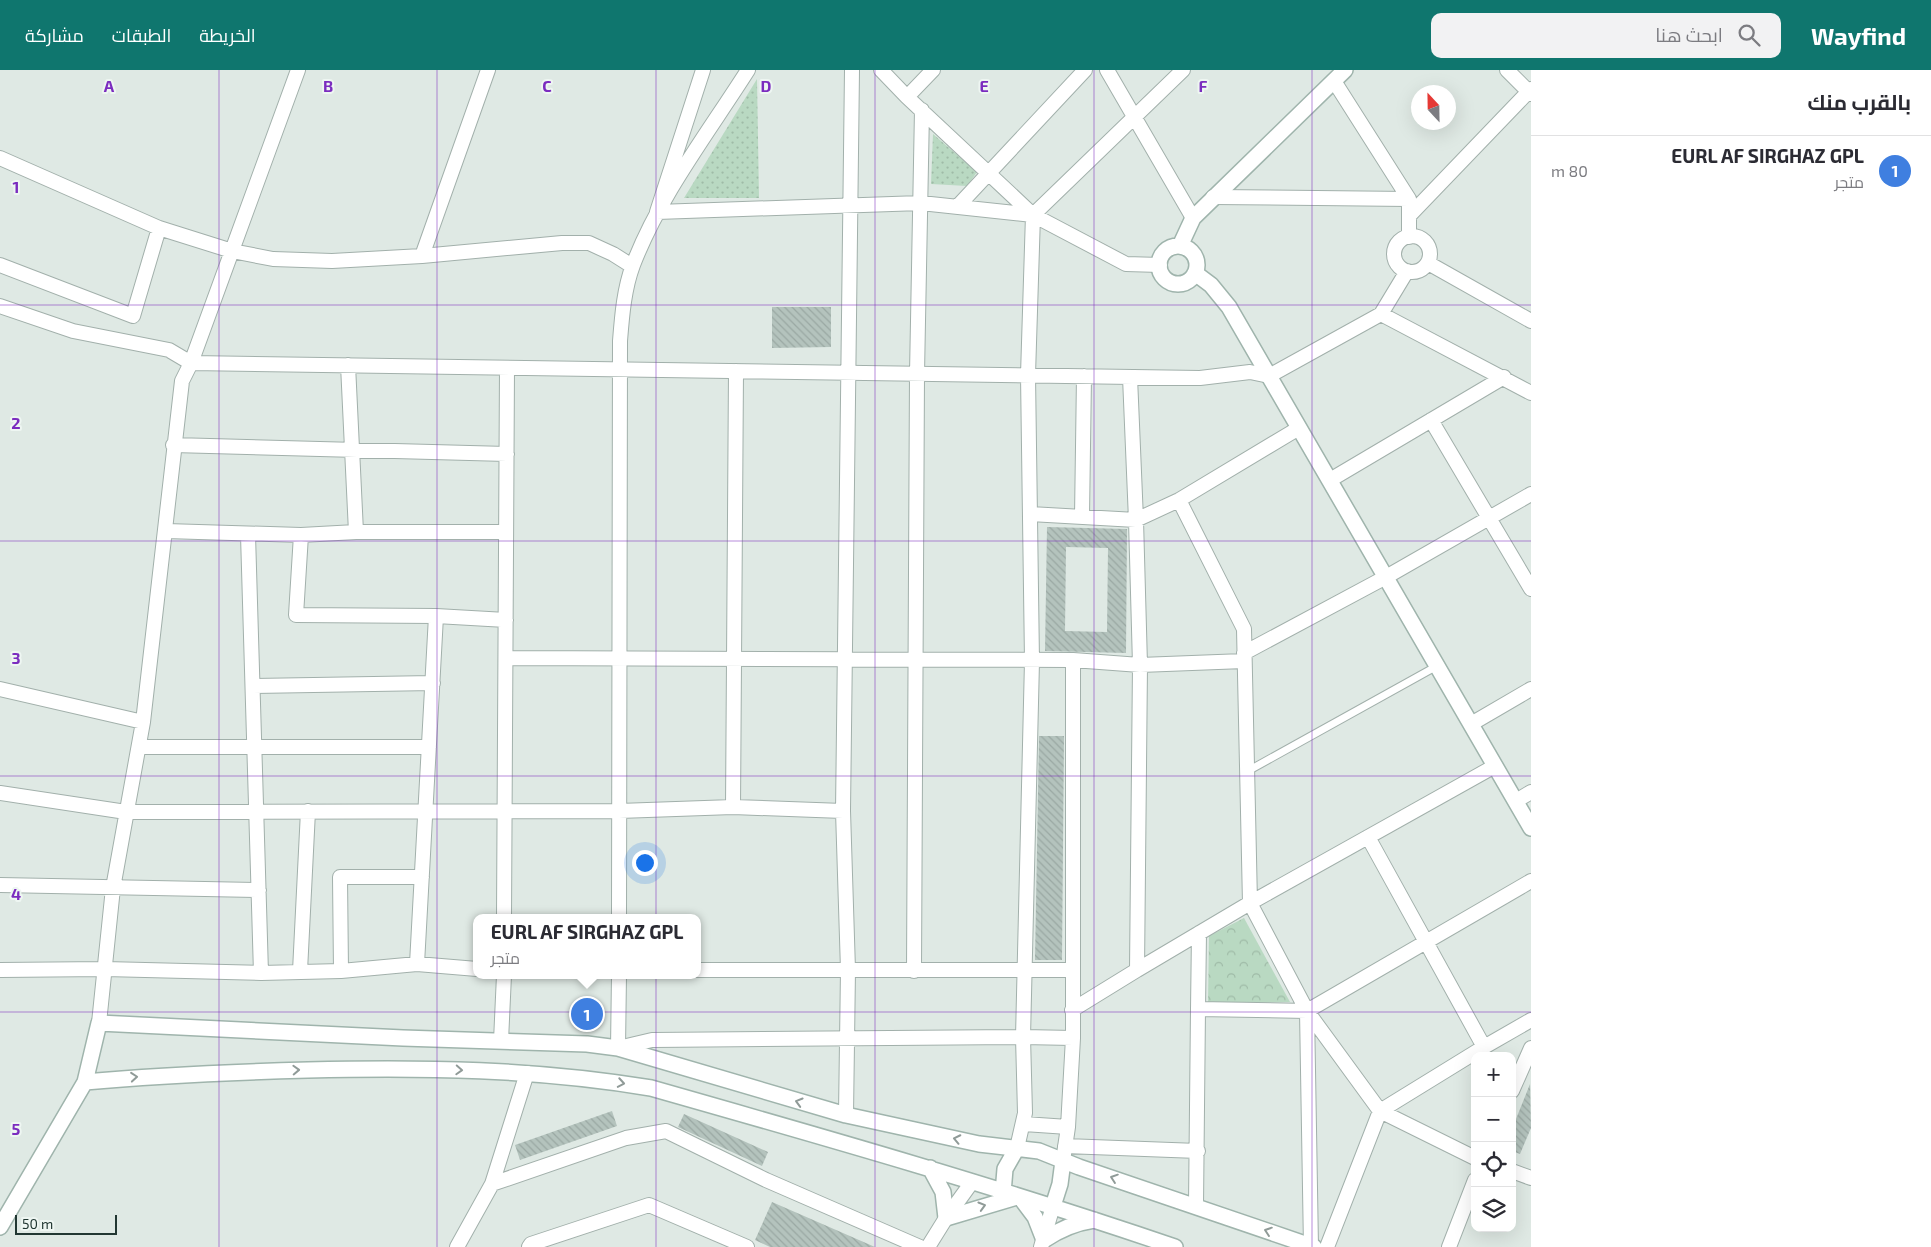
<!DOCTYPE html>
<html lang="ar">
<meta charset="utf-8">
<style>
body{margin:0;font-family:"Exo 2",Cairo,sans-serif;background:#f2f2f3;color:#2b2b33;direction:rtl}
.controls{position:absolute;right:15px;bottom:15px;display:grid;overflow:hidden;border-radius:10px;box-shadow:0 5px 20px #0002}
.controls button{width:45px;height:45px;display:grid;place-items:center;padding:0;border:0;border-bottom:1px solid #e1e1e2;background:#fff;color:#2b2b33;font:25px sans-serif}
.compass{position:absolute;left:1411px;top:15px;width:45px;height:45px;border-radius:50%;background:#fff;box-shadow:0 5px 20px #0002;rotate:338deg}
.scale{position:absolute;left:15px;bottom:12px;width:102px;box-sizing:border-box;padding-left:5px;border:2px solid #213732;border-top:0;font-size:14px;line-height:18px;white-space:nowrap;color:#213732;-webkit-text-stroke:4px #eef6f2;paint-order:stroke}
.you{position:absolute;left:644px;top:792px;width:18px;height:18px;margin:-12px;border:4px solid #fff;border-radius:50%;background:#1a73e8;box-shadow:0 0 0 8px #1a73e833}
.badge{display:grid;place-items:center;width:32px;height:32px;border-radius:50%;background:#0f766e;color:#fff;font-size:16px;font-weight:700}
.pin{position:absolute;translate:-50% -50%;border:2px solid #fff;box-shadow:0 1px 5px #0006}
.popup{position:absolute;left:473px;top:844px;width:228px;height:65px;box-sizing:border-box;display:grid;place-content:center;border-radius:10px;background:#fff;filter:drop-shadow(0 1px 4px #0005);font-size:16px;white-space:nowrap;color:#7c7c81}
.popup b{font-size:19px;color:#2b2b33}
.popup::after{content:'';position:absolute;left:50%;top:100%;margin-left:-10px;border:10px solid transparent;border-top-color:#fff}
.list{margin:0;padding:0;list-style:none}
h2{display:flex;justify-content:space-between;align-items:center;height:65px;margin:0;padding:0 20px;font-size:21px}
h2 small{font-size:16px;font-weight:400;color:#7c7c81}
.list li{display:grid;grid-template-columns:32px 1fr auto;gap:15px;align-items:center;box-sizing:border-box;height:70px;padding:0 20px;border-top:1px solid #e1e1e2}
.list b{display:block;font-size:19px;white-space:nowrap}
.list p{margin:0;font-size:16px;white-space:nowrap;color:#7c7c81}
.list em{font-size:16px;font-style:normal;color:#7c7c81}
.icon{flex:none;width:28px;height:28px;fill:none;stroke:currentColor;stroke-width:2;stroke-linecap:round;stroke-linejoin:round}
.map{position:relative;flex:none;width:1531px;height:1177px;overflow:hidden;direction:ltr}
header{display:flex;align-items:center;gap:30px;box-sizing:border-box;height:70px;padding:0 25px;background:#0f766e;color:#fff}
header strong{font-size:24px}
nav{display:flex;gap:28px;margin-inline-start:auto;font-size:18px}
.search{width:350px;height:45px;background:#f2f2f3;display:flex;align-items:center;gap:12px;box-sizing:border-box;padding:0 18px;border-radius:10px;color:#7c7c81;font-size:19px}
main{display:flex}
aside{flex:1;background:#fff}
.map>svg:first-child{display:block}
.green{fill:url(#green-dots)}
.forest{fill:url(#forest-crowns)}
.building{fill:url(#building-back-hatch);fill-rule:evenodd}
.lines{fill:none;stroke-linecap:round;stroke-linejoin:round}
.lane-casing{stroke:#a2b0ab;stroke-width:9}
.street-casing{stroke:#a2b0ab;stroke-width:16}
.secondary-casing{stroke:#9fb4ac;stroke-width:18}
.lane{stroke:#fff;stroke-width:7}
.street{stroke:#fff;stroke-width:14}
.secondary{stroke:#fff;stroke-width:15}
.oneway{stroke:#909b98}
.grid{fill:none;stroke:#7b2cbf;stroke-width:1;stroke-opacity:0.55}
.grid-label{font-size:16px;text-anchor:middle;font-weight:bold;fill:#7b2cbf;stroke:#eef6f2;stroke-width:4;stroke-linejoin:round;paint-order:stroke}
</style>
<header>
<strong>Wayfind</strong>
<div class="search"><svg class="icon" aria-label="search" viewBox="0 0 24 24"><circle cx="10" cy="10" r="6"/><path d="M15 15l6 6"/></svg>ابحث هنا</div>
<nav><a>الخريطة</a><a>الطبقات</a><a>مشاركة</a></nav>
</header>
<main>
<aside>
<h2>بالقرب منك<small></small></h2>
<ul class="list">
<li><span class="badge" style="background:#3f7fe0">1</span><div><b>EURL AF SIRGHAZ GPL</b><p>متجر</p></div><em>80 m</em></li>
</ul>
</aside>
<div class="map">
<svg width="1531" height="1177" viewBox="0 0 1531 1177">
<defs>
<pattern id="green-dots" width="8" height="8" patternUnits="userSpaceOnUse" patternTransform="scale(1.25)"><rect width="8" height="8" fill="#b9d9c2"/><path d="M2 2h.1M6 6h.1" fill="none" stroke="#9fbba7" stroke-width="1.8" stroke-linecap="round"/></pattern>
<pattern id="forest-crowns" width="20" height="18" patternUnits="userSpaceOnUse" patternTransform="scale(1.25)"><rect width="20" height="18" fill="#b9d9c2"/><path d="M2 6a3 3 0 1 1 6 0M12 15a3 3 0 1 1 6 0" fill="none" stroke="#9fbba7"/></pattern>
<pattern id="building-back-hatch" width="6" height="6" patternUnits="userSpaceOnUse" patternTransform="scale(1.25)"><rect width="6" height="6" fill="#b4c3bd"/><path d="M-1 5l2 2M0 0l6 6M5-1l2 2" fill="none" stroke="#9aa8a3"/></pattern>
</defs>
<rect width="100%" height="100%" fill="#dfe9e4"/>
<path class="green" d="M757,9L759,128H684Z
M933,64L977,102L967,116L931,114Z"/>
<path class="forest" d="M1244,848L1290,932L1208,933L1209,866Z"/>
<path class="building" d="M772,237H831V277L772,278Z
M1047,457L1127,459L1126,583L1045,581ZM1066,477L1108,478L1107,562L1065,561Z
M1039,666H1064L1062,890H1035Z
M1530,1014L1531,1058L1520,1084L1512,1081V1059Z
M612,1041L617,1056L520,1090L515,1075Z
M684,1044L768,1082L762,1096L678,1057Z
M772,1132L875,1177H770L755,1170Z"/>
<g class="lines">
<defs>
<path id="lane" d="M1246,702L1437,596"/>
<path id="street" d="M703,0L657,142L921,133L1033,145
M881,0L907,27
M933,0L907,27L1033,145
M1107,0L1193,148
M1507,0L1531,24
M1334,11L1409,129
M0,88L159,158L232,181L273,189L332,191L422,186L562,173H589L613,184L632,196
M1213,127L1409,129V167
M957,137L1085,0
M1033,145L1183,0
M1409,146L1531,19
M1394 184a18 18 0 1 1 36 0a18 18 0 1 1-36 0Z
M422,186L488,0
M1428,193L1531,251
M0,195L133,246L159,158
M0,236L73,261L169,280L191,293L1200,308L1250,302L1269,306L1381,244L1407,201
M1381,244L1531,323
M348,295L356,462
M1431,350L1531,519
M1299,358L1179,430L1136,450L1140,595L1137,900L1250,833L1495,696
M173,375L507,384
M1330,410L1504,307
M1179,430L1244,559L1250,833L1307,941L1380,1041L1475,1088
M1030,444L1136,450L1130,307
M1082,447L1084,306
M166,461L301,465
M248,465L261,903
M506,550L436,546L296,545L301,465L356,462H506
M1244,583L1386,507L1531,424
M506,588L1073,590L1140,595L1244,591
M253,616L433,613
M0,619L143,652
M1471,654L1531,619
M139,677H429
M0,723L126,742L619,741L733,737L843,741
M1516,731L1531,722
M733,737L736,301
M1368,767L1484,977L1531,950
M0,815L259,820
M504,848L507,298
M619,848L620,271C622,246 624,219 633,195C660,125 708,63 748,0
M1199,863L1198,939L1307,941L1531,811
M417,894L436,546
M0,900L105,899L261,903L341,901L417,894L477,899
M697,900H1072
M300,901L308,741
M341,901L340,807H422
M914,901L917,304L922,40
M619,905L618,978L652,970L1023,967L1073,968
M1072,940L1137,900
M1307,941L1311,1177
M99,953L113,818L143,652L182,311L191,293L298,0
M501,971L504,905
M1512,1021L1531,978
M846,1045L848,900L843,741L852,0
M1024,1054L1068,1057
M1065,1076L1198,1081
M1017,1078L1025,1043L1023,967L1032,591L1028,305L1033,145L1126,194L1160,195
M1063,1091L1068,1057L1073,968V590
M1512,1101L1531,1108
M492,1114L527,1003
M1196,1136L1198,939
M457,1177L492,1114L626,1068L666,1061L766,1110L920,1177
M529,1177L531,1174L649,1135L747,1177
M928,1177L946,1148L972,1112
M1041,1177L1053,1136
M1327,1177L1380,1041L1484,977
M1449,1177L1475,1110"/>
<path id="secondary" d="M1180,176L1193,148L1345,0
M1159 195a19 19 0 1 1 38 0a19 19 0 1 1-38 0Z
M1195,203L1211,215L1229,237L1531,758
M85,1012C159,1005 234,1002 308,1000C422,997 538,999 651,1018C827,1068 1002,1118 1175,1177
M930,1098L943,1122L946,1148L1017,1127
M1003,1123L1005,1099L1017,1078
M1020,1127L1035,1147L1044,1170C1060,1159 1074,1153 1094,1150
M1053,1136L1060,1114L1063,1091
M0,1157L85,1012L99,953L403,968L587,974L618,978L846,1045L979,1074L1039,1081L1079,1097L1314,1177"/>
</defs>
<use href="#lane" class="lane-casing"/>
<use href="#street" class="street-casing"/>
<use href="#secondary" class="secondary-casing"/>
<use href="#lane" class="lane"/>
<use href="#street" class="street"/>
<use href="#secondary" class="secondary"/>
</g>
<defs><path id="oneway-chevron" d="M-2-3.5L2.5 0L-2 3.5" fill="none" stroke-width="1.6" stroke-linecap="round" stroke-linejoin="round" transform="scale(1.25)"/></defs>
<g class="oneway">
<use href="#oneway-chevron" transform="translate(296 1000) rotate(-2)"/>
<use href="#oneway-chevron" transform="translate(459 1000) rotate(3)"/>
<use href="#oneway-chevron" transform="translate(134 1007) rotate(-5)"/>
<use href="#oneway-chevron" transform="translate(621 1013) rotate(10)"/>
<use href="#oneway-chevron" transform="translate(799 1032) rotate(-164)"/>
<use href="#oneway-chevron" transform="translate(957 1069) rotate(-168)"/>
<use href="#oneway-chevron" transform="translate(1114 1108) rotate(-161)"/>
<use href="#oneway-chevron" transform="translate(982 1136) rotate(-16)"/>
<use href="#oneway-chevron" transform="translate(1268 1161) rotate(-161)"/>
</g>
<path class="grid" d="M219,0V1177M437,0V1177M656,0V1177M875,0V1177M1094,0V1177M1312,0V1177M0,235H1531M0,471H1531M0,706H1531M0,942H1531"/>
<g class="grid-label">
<text x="109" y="22">A</text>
<text x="328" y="22">B</text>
<text x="547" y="22">C</text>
<text x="766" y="22">D</text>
<text x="984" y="22">E</text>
<text x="1203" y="22">F</text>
<text x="16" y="123">1</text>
<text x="16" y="359">2</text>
<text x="16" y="594">3</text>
<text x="16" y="830">4</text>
<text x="16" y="1065">5</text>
</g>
</svg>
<div class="controls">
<button>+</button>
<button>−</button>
<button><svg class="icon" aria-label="locate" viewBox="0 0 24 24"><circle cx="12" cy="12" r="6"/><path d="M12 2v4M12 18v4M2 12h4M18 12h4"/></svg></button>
<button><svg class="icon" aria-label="layers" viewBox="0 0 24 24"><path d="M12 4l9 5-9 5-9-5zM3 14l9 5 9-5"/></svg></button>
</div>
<svg class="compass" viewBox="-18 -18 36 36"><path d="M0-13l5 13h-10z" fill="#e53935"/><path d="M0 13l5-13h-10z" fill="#7c7c81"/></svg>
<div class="scale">50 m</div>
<div class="you"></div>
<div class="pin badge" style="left:587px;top:944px;background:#3f7fe0">1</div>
<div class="popup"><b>EURL AF SIRGHAZ GPL</b>متجر</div>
</div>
</main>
